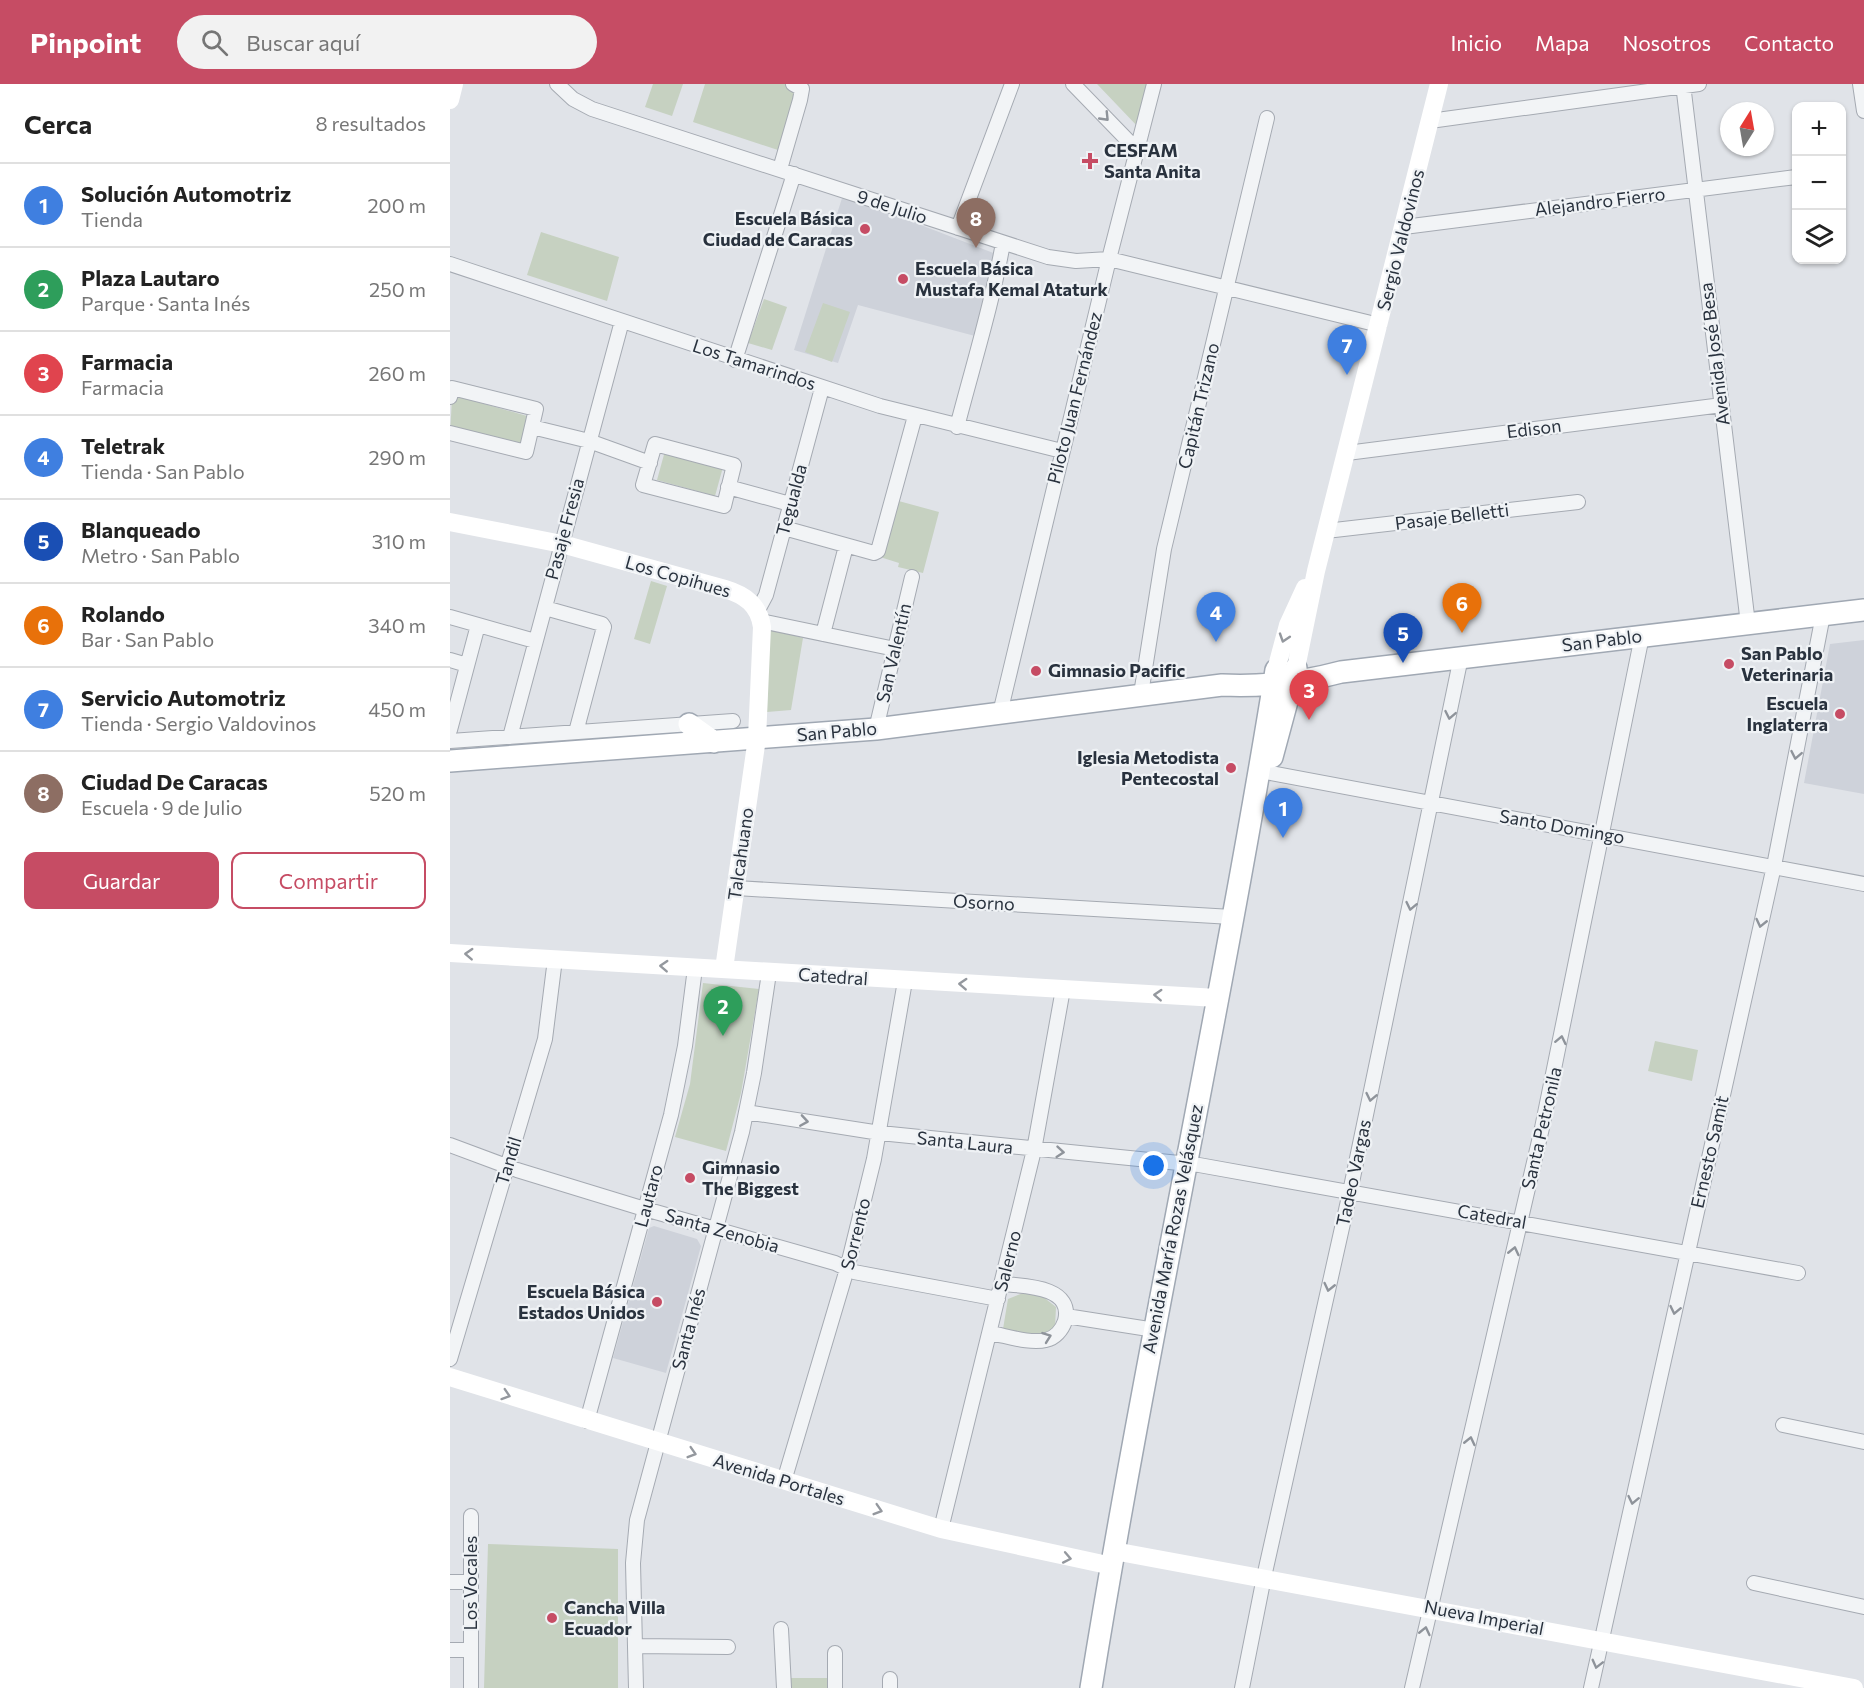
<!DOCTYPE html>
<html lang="es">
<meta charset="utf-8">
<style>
body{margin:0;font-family:Commissioner,sans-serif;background:#f2f2f2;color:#222}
.controls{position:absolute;right:18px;top:18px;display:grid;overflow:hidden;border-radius:12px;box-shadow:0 2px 4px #0004}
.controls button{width:54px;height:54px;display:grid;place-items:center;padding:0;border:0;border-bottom:2px solid #e0e0e0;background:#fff;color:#222;font:30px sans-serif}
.compass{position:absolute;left:1270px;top:18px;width:54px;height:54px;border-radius:50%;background:#fff;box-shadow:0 2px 4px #0004;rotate:11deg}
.you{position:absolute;left:704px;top:1082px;width:21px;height:21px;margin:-15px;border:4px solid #fff;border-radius:50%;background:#1a73e8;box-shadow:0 0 0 9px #1a73e833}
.badge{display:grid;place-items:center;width:39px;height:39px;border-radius:50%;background:#c64c64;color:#fff;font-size:20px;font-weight:700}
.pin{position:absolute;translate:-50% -50px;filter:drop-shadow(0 2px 3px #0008)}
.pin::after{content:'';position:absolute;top:32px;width:21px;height:18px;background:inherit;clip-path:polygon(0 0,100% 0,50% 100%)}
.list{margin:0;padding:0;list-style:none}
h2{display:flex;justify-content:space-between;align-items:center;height:78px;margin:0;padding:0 24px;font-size:26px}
h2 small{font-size:20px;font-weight:400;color:#767676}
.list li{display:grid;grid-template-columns:39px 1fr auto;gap:18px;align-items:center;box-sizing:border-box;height:84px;padding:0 24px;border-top:2px solid #e0e0e0}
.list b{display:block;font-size:22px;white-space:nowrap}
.list p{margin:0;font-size:20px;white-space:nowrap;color:#767676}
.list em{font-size:20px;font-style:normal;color:#767676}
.actions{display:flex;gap:12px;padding:18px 24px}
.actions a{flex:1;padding:14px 0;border:2px solid #c64c64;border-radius:12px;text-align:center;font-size:21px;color:#c64c64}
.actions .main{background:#c64c64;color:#fff}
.icon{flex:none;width:33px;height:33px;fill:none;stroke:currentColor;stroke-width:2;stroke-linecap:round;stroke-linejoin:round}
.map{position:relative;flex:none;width:1414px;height:1604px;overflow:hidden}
header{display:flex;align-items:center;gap:36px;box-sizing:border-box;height:84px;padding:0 30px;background:#c64c64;color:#fff}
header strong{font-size:28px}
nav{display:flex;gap:33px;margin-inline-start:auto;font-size:21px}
.search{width:420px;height:54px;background:#f2f2f2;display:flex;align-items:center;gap:15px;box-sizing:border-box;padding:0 21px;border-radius:33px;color:#767676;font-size:22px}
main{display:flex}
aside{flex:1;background:#fff}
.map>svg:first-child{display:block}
.built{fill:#ced2da}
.green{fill:#c6d1c1}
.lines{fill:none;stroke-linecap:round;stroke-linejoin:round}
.street-casing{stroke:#a5aab2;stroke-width:16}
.primary-casing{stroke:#a0a8b3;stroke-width:24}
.street{stroke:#f2f4f6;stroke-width:14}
.secondary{stroke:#fff;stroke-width:18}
.primary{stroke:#fff;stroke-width:21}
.oneway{stroke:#8e939a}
.oneway2{stroke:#94989e}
.poi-dot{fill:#c64c64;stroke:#eff2f5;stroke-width:2}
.labels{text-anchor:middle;stroke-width:4.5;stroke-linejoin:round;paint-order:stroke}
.poi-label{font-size:18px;font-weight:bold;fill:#29323e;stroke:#eff2f5;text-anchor:start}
.street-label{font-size:18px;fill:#29323e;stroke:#eff2f5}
</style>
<header>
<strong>Pinpoint</strong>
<div class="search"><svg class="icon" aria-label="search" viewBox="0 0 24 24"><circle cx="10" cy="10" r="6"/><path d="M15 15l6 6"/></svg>Buscar aquí</div>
<nav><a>Inicio</a><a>Mapa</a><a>Nosotros</a><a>Contacto</a></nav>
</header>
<main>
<aside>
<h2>Cerca<small>8 resultados</small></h2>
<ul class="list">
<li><span class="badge" style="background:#3f7fe0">1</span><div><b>Solución Automotriz</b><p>Tienda</p></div><em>200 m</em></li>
<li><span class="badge" style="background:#2e9e5b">2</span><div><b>Plaza Lautaro</b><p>Parque · Santa Inés</p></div><em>250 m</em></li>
<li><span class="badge" style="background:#e0444e">3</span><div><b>Farmacia</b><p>Farmacia</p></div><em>260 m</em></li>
<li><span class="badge" style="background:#3f7fe0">4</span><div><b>Teletrak</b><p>Tienda · San Pablo</p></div><em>290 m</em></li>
<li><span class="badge" style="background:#1a4fb4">5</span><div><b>Blanqueado</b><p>Metro · San Pablo</p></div><em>310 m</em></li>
<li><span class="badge" style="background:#e8710a">6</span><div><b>Rolando</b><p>Bar · San Pablo</p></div><em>340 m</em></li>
<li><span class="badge" style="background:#3f7fe0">7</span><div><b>Servicio Automotriz</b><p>Tienda · Sergio Valdovinos</p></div><em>450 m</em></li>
<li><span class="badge" style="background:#8d6e63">8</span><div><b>Ciudad De Caracas</b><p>Escuela · 9 de Julio</p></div><em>520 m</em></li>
</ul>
<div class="actions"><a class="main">Guardar</a><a>Compartir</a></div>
</aside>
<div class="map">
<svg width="1414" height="1604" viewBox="0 0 1414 1604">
<rect width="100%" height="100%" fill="#e0e3e8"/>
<path class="built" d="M393,111L546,170L525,252L408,221L388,279L344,266Z
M1414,556V710L1354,699L1380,560Z
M204,1142L247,1155L251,1162L216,1289L163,1274L199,1144Z"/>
<path class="green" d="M203,0H233L222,32L195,23Z
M255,0H352L331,67L243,38Z
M647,0H699L689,44Z
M91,148L169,173L157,217L77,191Z
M314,215L337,223L322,266L298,259Z
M373,219L400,228L382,278L355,268Z
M7,312L77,332L71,366L0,351L2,314Z
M215,367L273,383L265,412L207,396Z
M445,416L489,428L473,489L448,483L449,479L430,473Z
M201,497L217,502L200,560L184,555Z
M319,544L353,554L341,626L317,628Z
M253,899L309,905L291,1009L276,1067L225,1053L240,1000Z
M1205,957L1248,966L1242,997L1198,987Z
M573,1209L592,1212L606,1223L605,1244C586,1254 572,1253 553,1245L558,1215Z
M38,1460L168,1465V1604H34Z
M340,1594H382V1604H340Z"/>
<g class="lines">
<defs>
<path id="street" d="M107,0L123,15L142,25L598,173L626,177L659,175L929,241
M623,0L687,66
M1233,0L1298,540
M1410,0L1414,27
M980,37L1249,0
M330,85L350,16L352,5L343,0
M954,143L1346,93
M508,144L562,0
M0,180L430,322L612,367
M285,276L344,90
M0,313L2,304L86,325L76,368L0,349
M82,343L139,357L200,379
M507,343C523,281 542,221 553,159
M205,360L284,381L274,422L193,401Z
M897,369L1272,321
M278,403L340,420
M334,444L424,469L428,467L465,332
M876,447L1128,418
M95,524L152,540L154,543L126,648
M308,526L316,511L372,304
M0,533L85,557
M311,537L445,565
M373,550L396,462
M0,576L17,581
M691,610L714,465L817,34
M550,629L659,175L704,0
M426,645L462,493
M0,646L28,541
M60,653L172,237
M0,657L283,637
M810,687L1414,800
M286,804L782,833
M296,1028L430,1049L749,1081L1348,1189
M0,1061L67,1086L188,1123L385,1179L404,1188L548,1215
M616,1232L705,1246
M540,1249C557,1252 580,1260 596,1256C605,1254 612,1246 615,1237C624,1202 574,1202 552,1200
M0,1275L95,955L105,875
M137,1337L221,1031L235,962L245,884
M1333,1341L1414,1358
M334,1397L397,1185L424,1075L455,897
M491,1445L584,1066L613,905
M0,1498H21
M1304,1499L1414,1523
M331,1545L334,1604
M186,1562L278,1563
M0,1566H21
M21,1604V1432
M186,1604L183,1479L187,1436L292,1048L304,989L319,889
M385,1604V1569
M440,1604V1595
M792,1604L814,1493L900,1108L1011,573
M962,1604L1092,1044L1192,552
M1141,1604L1324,782L1373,531"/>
<path id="primary" d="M239,640L264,658
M822,673L846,584
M0,677L426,645L772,601C814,603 850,599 891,588L1414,526
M641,1604C696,1263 771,926 826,586"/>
</defs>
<use href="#street" class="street-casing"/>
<use href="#primary" class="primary-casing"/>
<use href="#street" class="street"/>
<path class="secondary" d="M0,16L4,0
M0,438L112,460L275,505C295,511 309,521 312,543L307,654L274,885
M846,584L866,487L989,0
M826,586L838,541L855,504
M0,869L767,914
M0,1293L491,1445L662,1482
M664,1467L1404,1604"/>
<use href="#primary" class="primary"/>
</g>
<defs><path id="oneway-chevron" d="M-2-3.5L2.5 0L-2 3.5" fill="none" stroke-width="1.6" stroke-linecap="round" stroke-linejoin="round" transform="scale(1.5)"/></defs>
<g class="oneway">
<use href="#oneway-chevron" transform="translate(655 33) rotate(46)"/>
<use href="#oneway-chevron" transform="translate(1000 631) rotate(101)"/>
<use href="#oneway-chevron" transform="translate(1346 671) rotate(101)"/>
<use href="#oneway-chevron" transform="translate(961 822) rotate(102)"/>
<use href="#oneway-chevron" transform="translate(1311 839) rotate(103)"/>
<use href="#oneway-chevron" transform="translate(1111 956) rotate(-78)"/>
<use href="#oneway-chevron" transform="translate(921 1013) rotate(102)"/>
<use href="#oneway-chevron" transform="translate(354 1037) rotate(9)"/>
<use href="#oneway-chevron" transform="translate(610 1068) rotate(5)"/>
<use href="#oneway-chevron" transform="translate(1064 1167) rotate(-77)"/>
<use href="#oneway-chevron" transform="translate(879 1203) rotate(103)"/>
<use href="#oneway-chevron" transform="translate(1225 1226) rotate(102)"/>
<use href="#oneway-chevron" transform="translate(597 1253) rotate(-20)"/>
<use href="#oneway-chevron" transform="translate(1020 1357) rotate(-77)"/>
<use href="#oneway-chevron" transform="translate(1183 1416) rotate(102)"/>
<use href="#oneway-chevron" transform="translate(975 1547) rotate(-77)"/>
<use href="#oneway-chevron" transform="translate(1147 1580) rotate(104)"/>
</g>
<g class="oneway2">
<use href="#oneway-chevron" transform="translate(834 554) rotate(108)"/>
<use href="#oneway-chevron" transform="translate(19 870) rotate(-177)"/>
<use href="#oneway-chevron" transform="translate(214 882) rotate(-177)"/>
<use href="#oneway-chevron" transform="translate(513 900) rotate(-177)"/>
<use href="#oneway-chevron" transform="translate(708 911) rotate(-177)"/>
<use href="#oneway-chevron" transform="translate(56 1311) rotate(18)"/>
<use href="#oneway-chevron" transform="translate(242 1369) rotate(17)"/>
<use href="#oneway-chevron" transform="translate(428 1426) rotate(17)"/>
<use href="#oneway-chevron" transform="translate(617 1474) rotate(11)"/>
</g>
<g class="poi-dot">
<path d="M637 68h6v6h6v6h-6v6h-6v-6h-6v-6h6z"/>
<circle cx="415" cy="145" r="6"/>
<circle cx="453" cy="195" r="6"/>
<circle cx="1279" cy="580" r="6"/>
<circle cx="586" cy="587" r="6"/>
<circle cx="1390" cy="630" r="6"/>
<circle cx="781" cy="684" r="6"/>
<circle cx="240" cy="1094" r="6"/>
<circle cx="207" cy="1218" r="6"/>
<circle cx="102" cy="1534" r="6"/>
</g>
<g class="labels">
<g class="poi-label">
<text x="654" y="73">CESFAM<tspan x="654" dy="21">Santa Anita</tspan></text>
<text x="403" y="141" text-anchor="end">Escuela Básica<tspan x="403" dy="21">Ciudad de Caracas</tspan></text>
<text x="465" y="191">Escuela Básica<tspan x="465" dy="21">Mustafa Kemal Ataturk</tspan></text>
<text x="1291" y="576">San Pablo<tspan x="1291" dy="21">Veterinaria</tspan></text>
<text x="598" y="593">Gimnasio Pacific</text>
<text x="1378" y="626" text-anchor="end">Escuela<tspan x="1378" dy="21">Inglaterra</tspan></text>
<text x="769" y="680" text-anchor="end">Iglesia Metodista<tspan x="769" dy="21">Pentecostal</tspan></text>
<text x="252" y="1090">Gimnasio<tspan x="252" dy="21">The Biggest</tspan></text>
<text x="195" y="1214" text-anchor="end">Escuela Básica<tspan x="195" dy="21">Estados Unidos</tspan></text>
<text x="114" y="1530">Cancha Villa<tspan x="114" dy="21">Ecuador</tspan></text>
</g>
<g class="street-label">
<text transform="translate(1150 118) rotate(-7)" y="6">Alejandro Fierro</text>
<text transform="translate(442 123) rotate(18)" y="6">9 de Julio</text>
<text transform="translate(951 156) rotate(-76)" y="6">Sergio Valdovinos</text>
<text transform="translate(1265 270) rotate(-97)" y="6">Avenida José Besa</text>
<text transform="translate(304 281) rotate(18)" y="6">Los Tamarindos</text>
<text transform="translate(625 314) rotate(-76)" y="6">Piloto Juan Fernández</text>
<text transform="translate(749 322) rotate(-77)" y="6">Capitán Trizano</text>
<text transform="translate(1084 345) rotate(-7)" y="6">Edison</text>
<text transform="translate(342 416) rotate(-75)" y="6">Tegualda</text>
<text transform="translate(1002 433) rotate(-7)" y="6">Pasaje Belletti</text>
<text transform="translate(115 445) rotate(-75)" y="6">Pasaje Fresia</text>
<text transform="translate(228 493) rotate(16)" y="6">Los Copihues</text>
<text transform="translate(1152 557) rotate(-7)" y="6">San Pablo</text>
<text transform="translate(444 569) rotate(-77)" y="6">San Valentín</text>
<text transform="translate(387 648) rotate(-5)" y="6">San Pablo</text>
<text transform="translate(1112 743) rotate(10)" y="6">Santo Domingo</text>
<text transform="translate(291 770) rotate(-82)" y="6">Talcahuano</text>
<text transform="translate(534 819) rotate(3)" y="6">Osorno</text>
<text transform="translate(383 893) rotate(4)" y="6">Catedral</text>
<text transform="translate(1092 1044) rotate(-77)" y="6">Santa Petronila</text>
<text transform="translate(515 1059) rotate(6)" y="6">Santa Laura</text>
<text transform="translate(1260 1068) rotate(-77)" y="6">Ernesto Samit</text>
<text transform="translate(59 1077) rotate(-73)" y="6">Tandil</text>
<text transform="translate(904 1089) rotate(-78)" y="6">Tadeo Vargas</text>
<text transform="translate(199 1112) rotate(-75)" y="6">Lautaro</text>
<text transform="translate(1042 1133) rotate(10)" y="6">Catedral</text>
<text transform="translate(723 1145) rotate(-79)" y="6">Avenida María Rozas Velásquez</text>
<text transform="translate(272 1147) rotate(16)" y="6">Santa Zenobia</text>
<text transform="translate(406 1150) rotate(-76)" y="6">Sorrento</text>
<text transform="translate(558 1177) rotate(-76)" y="6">Salerno</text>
<text transform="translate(239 1245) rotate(-75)" y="6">Santa Inés</text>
<text transform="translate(329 1396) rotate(17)" y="6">Avenida Portales</text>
<text transform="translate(21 1499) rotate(-90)" y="6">Los Vocales</text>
<text transform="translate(1034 1534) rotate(11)" y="6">Nueva Imperial</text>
</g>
</g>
</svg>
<div class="controls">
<button>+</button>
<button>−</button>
<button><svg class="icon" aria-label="layers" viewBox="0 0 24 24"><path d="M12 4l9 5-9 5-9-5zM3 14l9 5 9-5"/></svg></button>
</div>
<svg class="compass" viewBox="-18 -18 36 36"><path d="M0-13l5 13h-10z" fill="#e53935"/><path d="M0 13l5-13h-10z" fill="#767676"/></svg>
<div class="you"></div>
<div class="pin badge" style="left:833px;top:754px;background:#3f7fe0">1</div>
<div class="pin badge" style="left:273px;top:952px;background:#2e9e5b">2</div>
<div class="pin badge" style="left:859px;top:636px;background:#e0444e">3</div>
<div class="pin badge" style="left:766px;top:558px;background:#3f7fe0">4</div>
<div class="pin badge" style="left:953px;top:579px;background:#1a4fb4">5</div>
<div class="pin badge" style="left:1012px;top:549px;background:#e8710a">6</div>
<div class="pin badge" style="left:897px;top:291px;background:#3f7fe0">7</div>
<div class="pin badge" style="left:526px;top:164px;background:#8d6e63">8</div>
</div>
</main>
